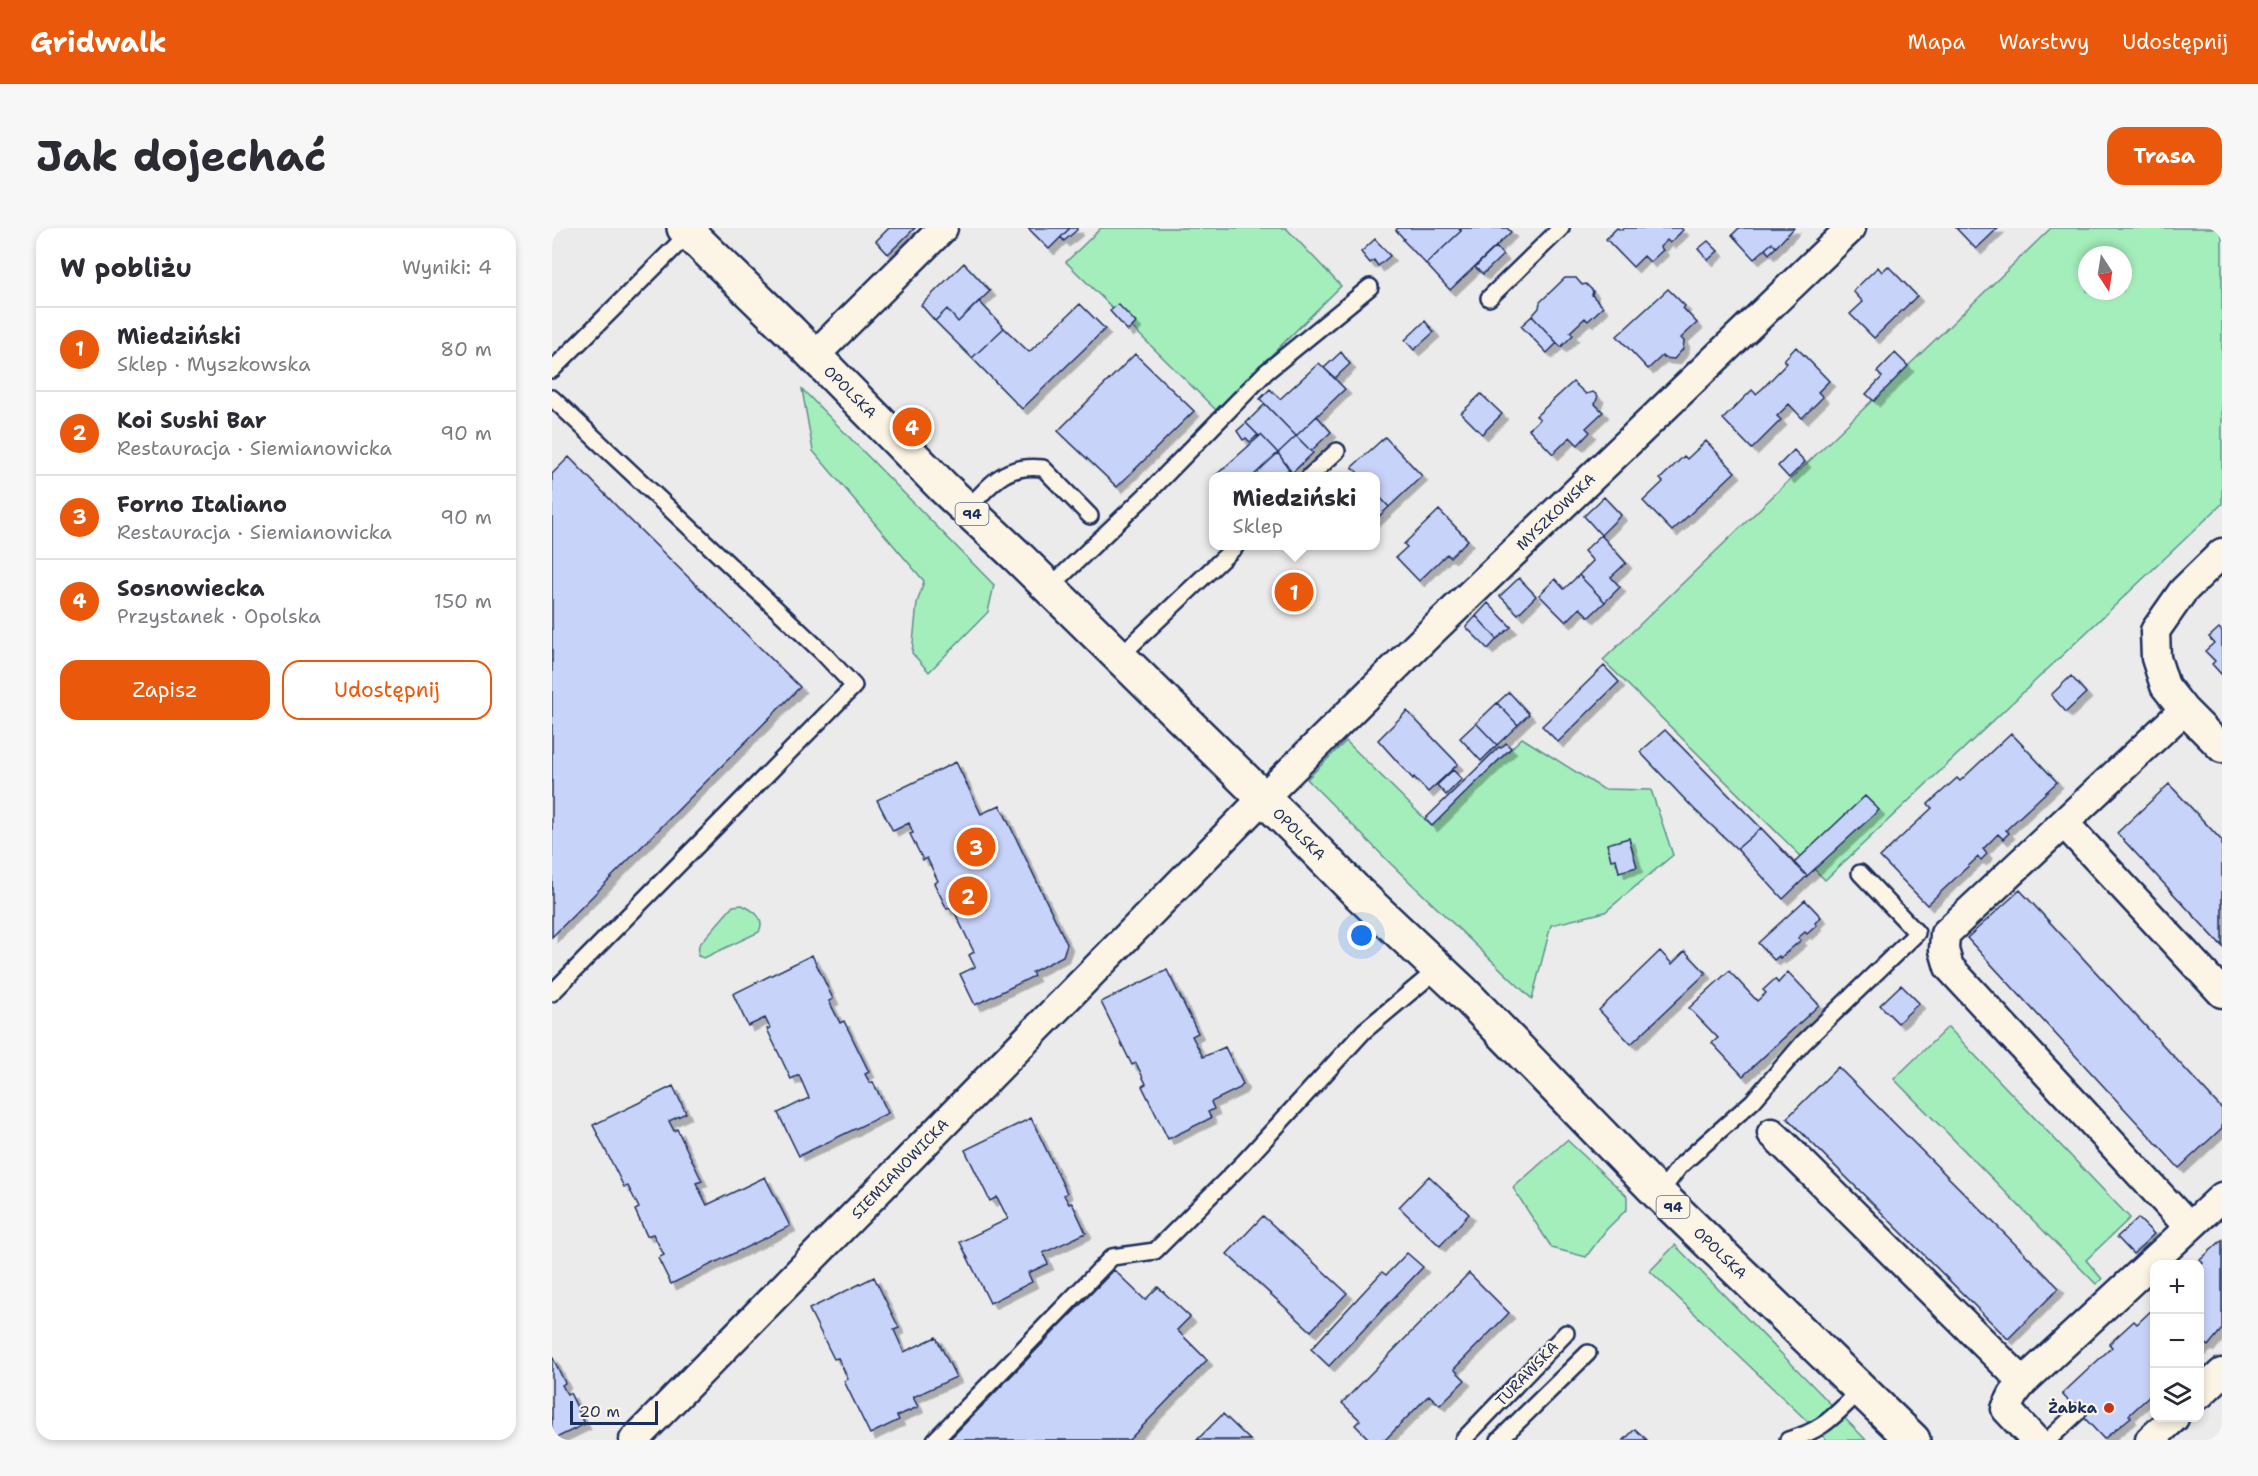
<!DOCTYPE html>
<html lang="pl">
<meta charset="utf-8">
<style>
body{margin:0;font-family:"Shantell Sans",sans-serif;background:#f7f7f7;color:#2b2b33}
.controls{position:absolute;right:18px;bottom:18px;display:grid;overflow:hidden;border-radius:12px;box-shadow:0 3px 9px #0003}
.controls button{width:54px;height:54px;display:grid;place-items:center;padding:0;border:0;border-bottom:2px solid #e1e1e2;background:#fff;color:#2b2b33;font:30px sans-serif}
.compass{position:absolute;left:1526px;top:18px;width:54px;height:54px;border-radius:50%;background:#fff;box-shadow:0 3px 9px #0003;rotate:168deg}
.scale{position:absolute;left:18px;bottom:15px;width:88px;box-sizing:border-box;padding-left:6px;border:3px solid #1b2f5e;border-top:0;font-size:16px;line-height:21px;white-space:nowrap;color:#1b2f5e;-webkit-text-stroke:4px #fcf5e5;paint-order:stroke}
.you{position:absolute;left:810px;top:708px;width:21px;height:21px;margin:-15px;border:4px solid #fff;border-radius:50%;background:#1a73e8;box-shadow:0 0 0 9px #1a73e833}
.badge{display:grid;place-items:center;width:39px;height:39px;border-radius:50%;background:#ea580c;color:#fff;font-size:20px;font-weight:700}
.pin{position:absolute;translate:-50% -50%;border:3px solid #fff;box-shadow:0 2px 6px #0006}
.popup{position:absolute;left:657px;top:244px;width:171px;height:78px;box-sizing:border-box;display:grid;place-content:center;border-radius:12px;background:#fff;filter:drop-shadow(0 2px 4px #0005);font-size:20px;white-space:nowrap;color:#7c7c81}
.popup b{font-size:22px;color:#2b2b33}
.popup::after{content:'';position:absolute;left:50%;top:100%;margin-left:-12px;border:12px solid transparent;border-top-color:#fff}
.list{margin:0;padding:0;list-style:none}
h2{display:flex;justify-content:space-between;align-items:center;height:78px;margin:0;padding:0 24px;font-size:26px}
h2 small{font-size:20px;font-weight:400;color:#7c7c81}
.list li{display:grid;grid-template-columns:39px 1fr auto;gap:18px;align-items:center;box-sizing:border-box;height:84px;padding:0 24px;border-top:2px solid #e1e1e2}
.list b{display:block;font-size:22px;white-space:nowrap}
.list p{margin:0;font-size:20px;white-space:nowrap;color:#7c7c81}
.list em{font-size:20px;font-style:normal;color:#7c7c81}
.actions{display:flex;gap:12px;padding:18px 24px}
.actions a{flex:1;padding:14px 0;border:2px solid #ea580c;border-radius:18px;text-align:center;font-size:21px;color:#ea580c}
.actions .main{background:#ea580c;color:#fff}
.icon{flex:none;width:33px;height:33px;fill:none;stroke:currentColor;stroke-width:2;stroke-linecap:round;stroke-linejoin:round}
.map{position:relative;flex:none;width:1670px;height:1212px;overflow:hidden;border-radius:18px}
header{display:flex;align-items:center;gap:36px;box-sizing:border-box;height:84px;padding:0 30px;background:#ea580c;color:#fff}
header strong{font-size:28px}
nav{display:flex;gap:33px;margin-inline-start:auto;font-size:21px}
.intro{display:flex;align-items:center;justify-content:space-between;box-sizing:border-box;height:144px;padding:0 36px}
h1{margin:0;font-size:42px}
.button{padding:15px 27px;border-radius:18px;background:#ea580c;color:#fff;font-size:21px;font-weight:700}
main{display:flex;gap:36px;padding:0 36px}
aside{flex:1;background:#fff;border-radius:18px;box-shadow:0 3px 9px #0003}
.map>svg:first-child{display:block}
.green{fill:#a4eebc;stroke:#608e8d;stroke-width:1.5;fill-rule:evenodd}
.building{fill:#c8d3fa;stroke:#1b2f5e;stroke-width:1.5;filter:url(#shadow)}
.lines{fill:none;stroke-linecap:round;stroke-linejoin:round}
.lane-casing{stroke:#1b2f5e;stroke-width:20}
.street-casing{stroke:#1b2f5e;stroke-width:33}
.primary-casing{stroke:#1b2f5e;stroke-width:38}
.lane{stroke:#fcf5e5;stroke-width:15}
.street{stroke:#fcf5e5;stroke-width:28}
.primary{stroke:#fcf5e5;stroke-width:33}
.poi-dot{fill:#c8321e;stroke:#fcf5e5;stroke-width:2}
.labels{text-anchor:middle;stroke-width:4.5;stroke-linejoin:round;paint-order:stroke}
.shield{fill:#fcf5e5;stroke:#5e6a86;stroke-width:1.5}
.shield-label{font-size:14px;font-weight:bold;fill:#1b2f5e}
.street-label{font-size:15px;fill:#1b2f5e;stroke:#fcf5e5}
.poi-label{font-size:15px;font-weight:bold;fill:#1b2f5e;stroke:#fcf5e5;text-anchor:end}
</style>
<header>
<strong>Gridwalk</strong>
<nav><a>Mapa</a><a>Warstwy</a><a>Udostępnij</a></nav>
</header>
<div class="intro"><h1>Jak dojechać</h1><a class="button">Trasa</a></div>
<main>
<aside>
<h2>W pobliżu<small>Wyniki: 4</small></h2>
<ul class="list">
<li><span class="badge">1</span><div><b>Miedziński</b><p>Sklep · Myszkowska</p></div><em>80 m</em></li>
<li><span class="badge">2</span><div><b>Koi Sushi Bar</b><p>Restauracja · Siemianowicka</p></div><em>90 m</em></li>
<li><span class="badge">3</span><div><b>Forno Italiano</b><p>Restauracja · Siemianowicka</p></div><em>90 m</em></li>
<li><span class="badge">4</span><div><b>Sosnowiecka</b><p>Przystanek · Opolska</p></div><em>150 m</em></li>
</ul>
<div class="actions"><a class="main">Zapisz</a><a>Udostępnij</a></div>
</aside>
<div class="map">
<svg width="1670" height="1212" viewBox="0 0 1670 1212">
<defs>
<filter id="shadow"><feDropShadow dx="5.5" dy="5.5" stdDeviation="0" flood-color="#0004"/></filter>
</defs>
<rect width="100%" height="100%" fill="#ecebeb"/>
<filter id="ink" filterUnits="userSpaceOnUse"><feTurbulence type="fractalNoise" baseFrequency=".0167" numOctaves="2"/><feDisplacementMap in="SourceGraphic" scale="12" xChannelSelector="R" yChannelSelector="G"/><feConvolveMatrix kernelMatrix="1 2 1 2 8 2 1 2 1" color-interpolation-filters="sRGB"/></filter>
<g filter="url(#ink)">
<path class="green" d="M549,0H734L789,58L664,182L514,34Z
M1499,0H1670V276L1273,652L1051,432ZM1535,27H1571V63H1535Z
M250,161L442,357L436,384L377,444L360,425L365,375L372,353L261,223Z
M970,510L1051,561L1099,562L1121,627L1053,684L999,697L980,771L839,636L755,551L794,513L879,597Z
M190,677C201,682 214,690 207,704L152,730L146,728L147,717L181,678Z
M1396,799L1578,990L1534,1032L1550,1051L1544,1056L1342,851Z
M1015,912L1075,968V981L1054,1002L1034,1029L1000,1020L961,960Z
M1123,1017L1314,1212H1275L1098,1043Z"/>
<path class="building" d="M337,0H363L336,26L324,13Z
M476,0H518L497,21Z
M518,0H525V2L512,13L509,9Z
M846,0H906L909,3L874,36L851,12L852,11L844,2Z
M909,0H955L959,4L898,62L874,36L909,3Z
M1065,0L1070,2L1073,0H1129L1131,2L1118,15L1115,12L1108,19L1111,22L1098,34L1092,28L1081,39L1054,11Z
M1187,0H1242L1224,19L1220,15L1202,31L1180,7Z
M1404,0H1446L1424,21Z
M823,11L838,28L826,38L822,32L818,35L809,24Z
M1156,13L1166,23L1156,32L1146,21Z
M1220,15L1224,19L1217,26L1213,21Z
M944,19L951,27L931,46L923,39Z
M412,35L438,63L406,94L395,81L383,93L369,77Z
M1336,38L1365,68L1322,110L1298,86L1311,74L1301,63L1326,39L1330,44Z
M1013,50H1024L1030,57L1034,56L1041,63L1040,67L1051,79L1036,93L1033,90L1018,104L1021,107L1009,119L980,88L987,80L988,74Z
M1116,61L1133,78L1131,80L1145,95L1129,110L1132,113L1131,121L1122,131L1112,130L1110,128L1096,141L1065,108Z
M427,73L452,100L420,130L383,93L395,81L406,94Z
M528,76L553,101L470,181L420,130L452,100L477,124Z
M566,76L584,95L576,103L558,83Z
M980,88L1005,115L995,125L969,98Z
M873,93L882,104L862,122L853,112Z
M1244,119L1277,153L1266,164L1271,169L1250,190L1237,176L1225,188L1229,192L1200,221L1171,191L1200,162L1204,166L1211,160L1235,135L1232,132Z
M789,124L798,136L783,150L772,140Z
M1343,125L1356,138L1322,173L1314,166L1330,149L1325,144Z
M583,126L642,183L565,259L506,203Z
M767,135L793,161L744,208L708,171L718,161L728,171Z
M1021,154L1034,166L1041,164L1046,168L1043,176L1051,184L1034,200L1038,204L1026,217L1018,209L1001,226L977,201L988,191L984,188Z
M929,166L950,186L930,206L909,185Z
M713,176L744,208L726,225L709,207L703,209L706,207L694,195Z
M765,188L779,204L759,223L744,208Z
M694,195L706,207L698,214L694,210L691,212L685,203Z
M709,207L726,225L701,248H663Z
M744,208L761,225L740,245L726,225Z
M833,209L870,248L837,279L823,264V248H809L800,239Z
M1154,213L1183,244L1120,303L1091,273L1111,254L1108,251L1132,228L1135,231Z
M1242,222L1253,234L1237,250L1226,238Z
M726,225L737,241L729,248H701Z
M17,229L75,289L248,459L0,709V246Z
M823,264L837,279L823,292Z
M1052,269L1069,287L1049,307L1032,288Z
M887,282L916,312L898,329L895,326L867,353L844,329L855,319L852,316Z
M1049,307L1074,335L1059,349L1068,359L1053,374L1027,347L1041,333L1032,323Z
M1027,347L1053,374L1037,389L1028,380L1014,394L987,367L1003,351L1012,361Z
M967,350L984,368L966,386L948,368Z
M936,375L959,399L945,411L924,388Z
M924,388L945,411L936,421L914,399Z
M1667,400L1670,403V447L1660,436L1663,433L1653,423L1662,415L1657,409Z
M1052,438L1067,454L1006,514L990,498Z
M1519,448L1534,465L1514,484L1499,467Z
M957,464L977,486L966,497L945,475Z
M945,475L966,497L945,517L924,495Z
M855,483L906,536L876,564L862,549L861,551L826,512Z
M924,495L945,517L929,533L908,510Z
M1113,502L1209,600L1185,621L1143,582L1088,524Z
M1459,505L1505,554L1454,602L1457,605L1451,611L1446,606L1431,621L1435,626L1429,632L1426,629L1375,677L1328,629L1380,580L1376,576L1405,550L1408,553Z
M954,515L959,520L880,598L873,591L947,519L949,520Z
M404,534L429,586L448,577L515,716L511,728L480,744L482,748L423,777L408,746L423,739L417,727L422,724L400,679L395,681L382,655L386,653L375,630L371,632L358,606L361,605L357,595L341,603L325,572Z
M901,542L910,551L894,567L885,557Z
M1617,556L1670,613V718L1565,605Z
M1313,568L1327,582L1255,648L1242,635Z
M1209,600L1255,648L1231,671L1185,621Z
M1077,610L1085,639L1067,644L1064,631L1059,632L1055,616Z
M1468,662L1670,881V900L1627,940L1415,710Z
M1253,672L1269,689L1263,695L1265,697L1255,706L1253,704L1246,710L1249,712L1228,730L1227,728L1222,732L1206,715Z
M1108,723L1120,736L1133,723L1154,745L1079,816L1047,782Z
M260,727L281,771L277,773L288,795L292,793L317,844L313,846L318,855L321,854L336,885L247,928L226,885L257,870L247,847L239,851L215,801L218,800L213,790L196,798L181,766Z
M615,742L646,805L640,808L651,829L673,819L691,856L688,860L659,874L662,881L656,884L659,890L616,911L590,858L594,856L584,835L580,837L549,774Z
M1177,743L1205,773L1214,765L1211,762L1223,751L1226,755L1236,744L1267,777L1191,848L1160,815L1166,810L1137,780Z
M1349,757L1367,775L1346,795L1328,777Z
M1286,839L1507,1060L1456,1111L1235,890Z
M121,858L134,885L117,893L122,903L125,901L150,953L144,955L155,977L213,949L238,998L119,1056L106,1030L112,1027L101,1006L95,1008L83,982L87,980L76,958L72,959L41,897Z
M479,890L515,965L512,967L517,976L520,975L534,1005L491,1025L496,1036L476,1045L480,1054L438,1075L408,1014L456,991L445,969L438,973L413,922Z
M877,948L917,986L888,1018L847,979Z
M711,988L795,1065L759,1103L675,1026Z
M1586,990L1602,1006L1581,1026L1565,1009Z
M1670,1012V1101L1656,1118L1654,1116L1648,1122V1038L1651,1035L1648,1032Z
M855,1025L871,1039L777,1138L759,1121L830,1044L834,1047Z
M562,1042L593,1072L606,1059L638,1089L625,1102L655,1132L577,1212H397Z
M917,1045L957,1085L902,1141L913,1152L888,1177L877,1167L833,1212H818L803,1197L808,1192L790,1175Z
M322,1049L347,1100L342,1102L352,1124L384,1109L404,1149L361,1169L366,1179L345,1188L347,1192L318,1206L292,1153L296,1151L286,1130L282,1131L257,1081Z
M1602,1080V1164L1577,1187L1579,1189L1552,1211L1510,1166L1560,1119L1557,1116L1582,1093L1585,1096Z
M0,1128L13,1155L10,1157L15,1166L18,1165L33,1196L0,1212Z
M671,1186L698,1212H645Z
M1083,1201L1095,1212H1072Z"/>
<g class="lines">
<defs>
<path id="lane" d="M937,70L1009,0
M0,142L137,5
M0,170L270,424L302,458L0,765
M758,248L785,223
M415,281C440,256 451,236 491,240L538,288
M497,360L595,266L714,144L818,59
M568,428L684,318
M1107,966L1128,938L1201,873L1251,815L1365,705L1308,645
M383,1212L560,1029L603,1023L692,934L812,803L886,741
M911,1212L1014,1105
M947,1212L1036,1125
M1236,1212C1273,1202 1282,1187 1309,1162
M1496,1212L1526,1184"/>
<path id="street" d="M262,128L391,0
M1670,325L1631,363L1603,403L1604,430L1613,458L1632,482L1670,520
M1632,482L1393,706L1392,722L1397,739L1637,999
M1513,596L1670,765
M1220,905L1471,1154
M1648,1166L1670,1145
M82,1212L711,570L877,406L1299,0
M1483,1212L1454,1181L1461,1167L1471,1154L1670,969
M1598,1212L1622,1190"/>
<path id="primary" d="M132,0L238,103L392,260L465,328L751,609L805,664L910,763L1107,966L1361,1212"/>
</defs>
<use href="#lane" class="lane-casing"/>
<use href="#street" class="street-casing"/>
<use href="#primary" class="primary-casing"/>
<use href="#lane" class="lane"/>
<use href="#street" class="street"/>
<use href="#primary" class="primary"/>
</g>
</g>
<circle class="poi-dot" cx="1557" cy="1180" r="6"/>
<g class="labels">
<g class="shield">
<rect x="403.5" y="275" width="33" height="22" rx="4.5"/>
<rect x="1104.5" y="968" width="33" height="22" rx="4.5"/>
</g>
<g class="shield-label">
<text x="420" y="291">94</text>
<text x="1121" y="984">94</text>
</g>
<g class="street-label">
<text transform="translate(298 164) rotate(45)" y="5">OPOLSKA</text>
<text transform="translate(1004 284) rotate(-44)" y="5">MYSZKOWSKA</text>
<text transform="translate(747 606) rotate(45)" y="5">OPOLSKA</text>
<text transform="translate(348 941) rotate(-46)" y="5">SIEMIANOWICKA</text>
<text transform="translate(1168 1025) rotate(44)" y="5">OPOLSKA</text>
<text transform="translate(975 1146) rotate(-46)" y="5">TURAWSKA</text>
</g>
<g class="poi-label">
<text x="1545" y="1185">Żabka</text>
</g>
</g>
</svg>
<div class="controls">
<button>+</button>
<button>−</button>
<button><svg class="icon" aria-label="layers" viewBox="0 0 24 24"><path d="M12 4l9 5-9 5-9-5zM3 14l9 5 9-5"/></svg></button>
</div>
<svg class="compass" viewBox="-18 -18 36 36"><path d="M0-13l5 13h-10z" fill="#e53935"/><path d="M0 13l5-13h-10z" fill="#7c7c81"/></svg>
<div class="scale">20 m</div>
<div class="you"></div>
<div class="pin badge" style="left:742px;top:364px">1</div>
<div class="popup"><b>Miedziński</b>Sklep</div>
<div class="pin badge" style="left:416px;top:668px">2</div>
<div class="pin badge" style="left:424px;top:619px">3</div>
<div class="pin badge" style="left:360px;top:199px">4</div>
</div>
</main>
